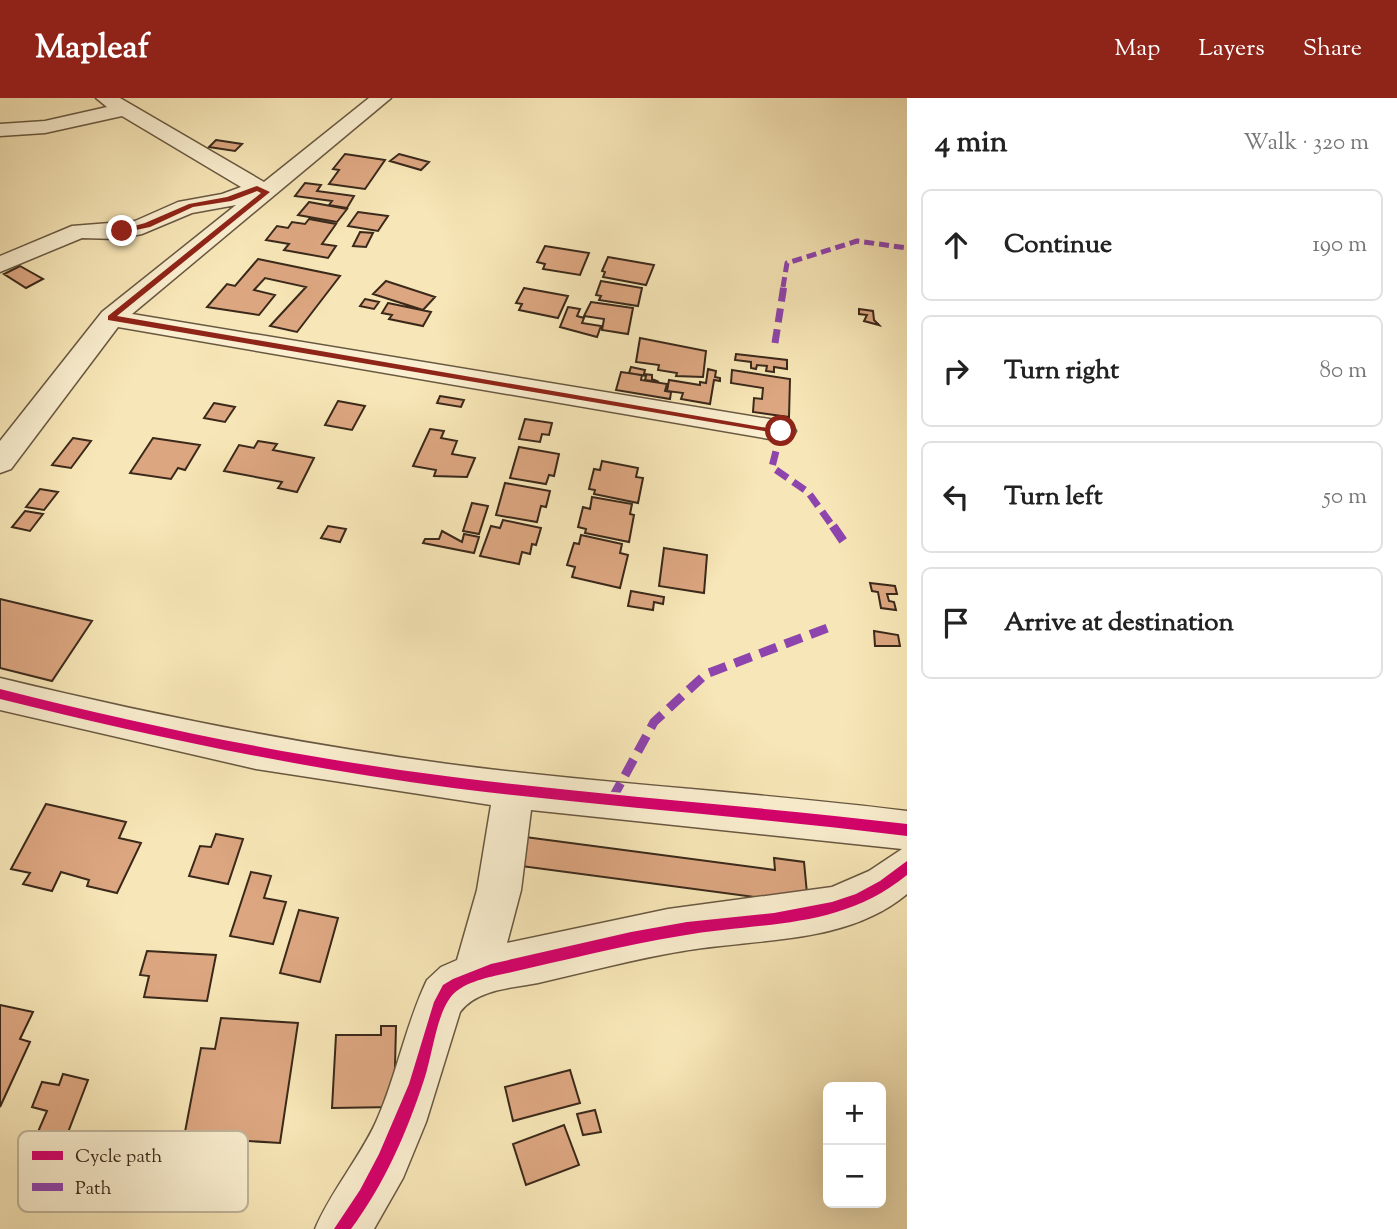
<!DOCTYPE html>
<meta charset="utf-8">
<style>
body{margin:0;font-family:"Sorts Mill Goudy",serif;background:#f6f6f6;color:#222}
.controls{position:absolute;right:21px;bottom:21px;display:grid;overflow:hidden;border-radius:10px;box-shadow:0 7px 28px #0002}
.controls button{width:63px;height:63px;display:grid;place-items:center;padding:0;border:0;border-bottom:2px solid #e0e0e0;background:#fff;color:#222;font:35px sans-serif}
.stop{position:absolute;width:21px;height:21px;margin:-16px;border:5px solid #8f2418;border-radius:50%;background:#fff}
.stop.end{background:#8f2418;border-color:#fff;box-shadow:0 2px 7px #0008}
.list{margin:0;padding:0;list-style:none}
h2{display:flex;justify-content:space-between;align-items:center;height:91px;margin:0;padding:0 28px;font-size:30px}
h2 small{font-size:23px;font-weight:400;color:#767676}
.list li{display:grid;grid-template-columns:46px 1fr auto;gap:21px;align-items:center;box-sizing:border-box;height:112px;margin:0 14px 14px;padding:0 14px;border:2px solid #e0e0e0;border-radius:10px}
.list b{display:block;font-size:26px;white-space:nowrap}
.list em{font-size:23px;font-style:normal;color:#767676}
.icon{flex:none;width:38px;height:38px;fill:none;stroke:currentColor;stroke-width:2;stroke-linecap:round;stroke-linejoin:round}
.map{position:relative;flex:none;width:907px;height:1131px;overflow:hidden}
header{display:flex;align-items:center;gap:42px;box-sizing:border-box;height:98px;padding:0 35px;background:#8f2418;color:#fff}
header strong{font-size:33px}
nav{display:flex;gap:38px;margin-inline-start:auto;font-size:24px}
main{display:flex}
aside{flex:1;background:#fff}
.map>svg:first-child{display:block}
.building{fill:#dca680;stroke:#3a291a;stroke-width:2}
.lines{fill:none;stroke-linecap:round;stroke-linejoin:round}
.street-casing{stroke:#695841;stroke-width:3}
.street{fill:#faefd0;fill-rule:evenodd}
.quiet-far2{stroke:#8e44ad;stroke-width:5;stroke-dasharray:10 5;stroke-linecap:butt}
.quiet-far1{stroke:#8e44ad;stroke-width:7;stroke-dasharray:14 7;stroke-linecap:butt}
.quiet{stroke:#8e44ad;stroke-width:9;stroke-dasharray:18 9;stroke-linecap:butt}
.cycleway-casing{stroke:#faefd0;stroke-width:5}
.cycleway{fill:#d6006c;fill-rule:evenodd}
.route{fill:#8f2418}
.key{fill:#faefd0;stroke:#c0b499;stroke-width:2}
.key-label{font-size:19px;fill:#3a291a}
</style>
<header>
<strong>Mapleaf</strong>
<nav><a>Map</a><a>Layers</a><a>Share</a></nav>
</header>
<main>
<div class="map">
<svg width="907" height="1131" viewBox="0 0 907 1131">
<rect width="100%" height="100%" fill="#f7e6b7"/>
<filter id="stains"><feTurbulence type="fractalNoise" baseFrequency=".00286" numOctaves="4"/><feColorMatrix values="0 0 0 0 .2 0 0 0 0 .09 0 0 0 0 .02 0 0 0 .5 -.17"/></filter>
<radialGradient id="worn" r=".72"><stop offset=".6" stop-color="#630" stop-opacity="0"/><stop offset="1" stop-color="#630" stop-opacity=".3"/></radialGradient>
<path class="building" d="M216,42L242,46L235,53L209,49Z
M345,56L385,62L365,91L329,86L339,72L333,71Z
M399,56L429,64L421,72L390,63Z
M305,85L321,87L317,93L354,98L347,110L329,107L332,103L295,98Z
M309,104L347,111L337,124L298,117Z
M358,114L388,118L378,133L348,128Z
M309,121L336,126L322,146L336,148L328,160L284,152L289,146L266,142L277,128L288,130L292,124L305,126Z
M360,134L373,135L366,149L353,148Z
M545,148L589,155L580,177L543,171L545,166L537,164Z
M608,159L654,167L646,187L603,179L605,174L602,173Z
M258,161L340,178L297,234L270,228L306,189L265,180L254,192L275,197L259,217L207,209L227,186L235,188Z
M20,168L43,181L26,190L4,176Z
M386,183L435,199L423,212L373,196Z
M601,183L642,190L638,208L599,202L601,198L596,197Z
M524,190L568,198L558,220L519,212L522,206L516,205Z
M365,201L379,204L374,211L360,208Z
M591,204L633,210L628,236L602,232L604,221L584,218Z
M388,205L431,214L423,228L389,221L392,217L382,215Z
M568,209L580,211L577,218L584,220L582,225L601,228L597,239L560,229Z
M859,211L873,213L874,222L879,227L864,223L867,217L859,216Z
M640,240L706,253L703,279L676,278L677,275L658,272L659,267L636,264Z
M736,256L787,262V271L774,269V274L766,273L767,268L757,267L756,271L751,270V264L735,262Z
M631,269L645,272L644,276L652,277V281L659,284L645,282L646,278L629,275Z
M708,271L716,273L715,279L720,280V283L714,282L710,306L681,301L683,295L667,293L669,282L700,287V284L706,285Z
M732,272L790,281L789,319L753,314L754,300L762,301L763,290L731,285Z
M621,274L642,277L641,282L667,286L665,293L671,294L670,301L616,292Z
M440,298L464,302L461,309L437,305Z
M338,303L365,308L352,332L325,327Z
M214,305L235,309L225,324L204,320Z
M525,321L552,325L549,337L542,336L540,344L519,341Z
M430,331L444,333L441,340L457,343L452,356L475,360L467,379L434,378L436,372L413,368Z
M73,340L91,343L71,370L52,367Z
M153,340L200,347L185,372L178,370L171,381L130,375Z
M258,343L277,346L273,352L314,360L297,394L278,390L282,384L224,373L239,347L254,350Z
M519,349L559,356L554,378L549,377L546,386L510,380Z
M602,363L638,370L636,379L643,380L638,405L594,396L595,392L589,391L594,371L600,372Z
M505,385L550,393L546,409L541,408L537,424L496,417Z
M40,391L58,394L44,412L26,409Z
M592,399L632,406L630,416L634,417L629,444L585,435L586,431L578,429L583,409L590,411Z
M472,405L488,408L479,436L463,433Z
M25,413L43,416L30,433L12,429Z
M503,422L541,430L536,447L532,446L530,456L522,454L519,466L480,458L491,428L500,430Z
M328,428L346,431L340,444L321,440Z
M442,433L462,444L464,436L479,439L474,455L423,445L425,441H439Z
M581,437L622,446L620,455L628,457L620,490L572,479L575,469L567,467L574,445L579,446Z
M664,450L707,457L704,495L659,488Z
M870,485L895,488L897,496H887L889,503L894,504L896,512L881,510L878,494L872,493Z
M631,493L664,499L663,506L654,504L653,512L628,508Z
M0,501L92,523L52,583L0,570Z
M874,533L898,537L900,548H875Z
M46,706L126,724L119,740L141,745L117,795L87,788L89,782L61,774L52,793L23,786L30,775L11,771Z
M216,736L243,741L228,786L189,778L200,748L211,749Z
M510,737L775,772L774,760L804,764L808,806L506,766Z
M251,774L271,778L264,800L286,804L273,846L230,838Z
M299,812L338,820L320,884L280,875Z
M147,853L216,857L207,903L144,899L149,878L140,877Z
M0,907L33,914L20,941L30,944L0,1009Z
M221,920L298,925L280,1045L184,1039L201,950L215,951Z
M381,928H396L394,1009L332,1010L336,937H381Z
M570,972L580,1005L513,1023L505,989Z
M63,976L88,982L62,1050L34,1043L47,1013L32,1009L42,984L59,987Z
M595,1012L601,1034L583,1037L577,1016Z
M564,1027L579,1067L526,1087L513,1046Z"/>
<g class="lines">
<defs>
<path id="street" d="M96,0H120L264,84L369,0H391L132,216L781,323L792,326L796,333L792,340L781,343L118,229L11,371L0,375V343L102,214L236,107L192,115L142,136L117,141L82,140L0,174V158L72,128L135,123L178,104L222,96L241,89L122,18L45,35L0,38V26L45,23L107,9Z
M0,580C148,616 297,646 448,666C600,686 754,694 907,713V796C846,847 757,840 683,853C634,861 586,874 538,885C512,890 477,891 460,914L426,1024L403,1080L374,1131H315C331,1093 359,1061 376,1024C397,977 405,928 427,882L441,869L457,862L477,792L491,707L256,671L0,612ZM531,712L902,751L869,773L832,789L668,811L507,845L521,792Z"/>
</defs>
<use href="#street" class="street-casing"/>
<use href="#street" class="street"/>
<path class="quiet-far2" d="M783,189L787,165L857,143L907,150"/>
<path class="quiet-far1" d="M775,245L784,187
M781,333L772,369L808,394L834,430"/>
<path class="quiet" d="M833,428L846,447
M612,701L654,624L706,576L830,529"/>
<defs>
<path id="cycleway" d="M0,591C149,629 300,660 453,679C604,698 756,708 907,726V738C756,719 604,709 453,690C300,670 149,638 0,601Z
M907,763V777C838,833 762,823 680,838C620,848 562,863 503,876C485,880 461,885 450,900C436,919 432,959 424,982C407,1034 384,1087 351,1131H334L360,1092L379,1056L409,986L434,904L443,887L453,881L491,866L631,834L687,824L774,815L832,804L856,796L880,783Z"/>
</defs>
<use href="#cycleway" class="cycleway-casing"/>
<use href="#cycleway" class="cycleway"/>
</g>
<path class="route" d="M257,88L270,94L117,218L785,333L781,336L108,222V218L261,95L257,93L231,103L193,109L150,129L122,135L120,132L145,125L189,106L227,99Z"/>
<rect x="18" y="1033" width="230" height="81" rx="10" class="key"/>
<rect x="32" y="1053" width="31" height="9" fill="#d6006c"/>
<rect x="32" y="1085" width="31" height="8" fill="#8e44ad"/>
<g class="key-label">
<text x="75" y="1064">Cycle path</text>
<text x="75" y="1096">Path</text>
</g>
<rect width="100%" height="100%" filter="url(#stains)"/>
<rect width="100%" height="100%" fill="url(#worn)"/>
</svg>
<div class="controls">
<button>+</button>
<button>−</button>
</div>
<div class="stop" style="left:781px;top:333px"></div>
<div class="stop end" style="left:122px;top:133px"></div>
</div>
<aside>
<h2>4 min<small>Walk · 320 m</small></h2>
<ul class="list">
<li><svg class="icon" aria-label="ahead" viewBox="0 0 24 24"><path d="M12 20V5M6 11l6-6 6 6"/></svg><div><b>Continue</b></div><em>190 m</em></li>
<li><svg class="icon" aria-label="right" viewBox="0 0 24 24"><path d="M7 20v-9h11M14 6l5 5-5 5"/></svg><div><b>Turn right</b></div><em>80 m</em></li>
<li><svg class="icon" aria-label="left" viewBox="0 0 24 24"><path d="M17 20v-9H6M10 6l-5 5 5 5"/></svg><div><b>Turn left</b></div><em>50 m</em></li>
<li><svg class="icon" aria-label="arrive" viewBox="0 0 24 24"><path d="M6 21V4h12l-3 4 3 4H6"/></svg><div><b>Arrive at destination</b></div></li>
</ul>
</aside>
</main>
